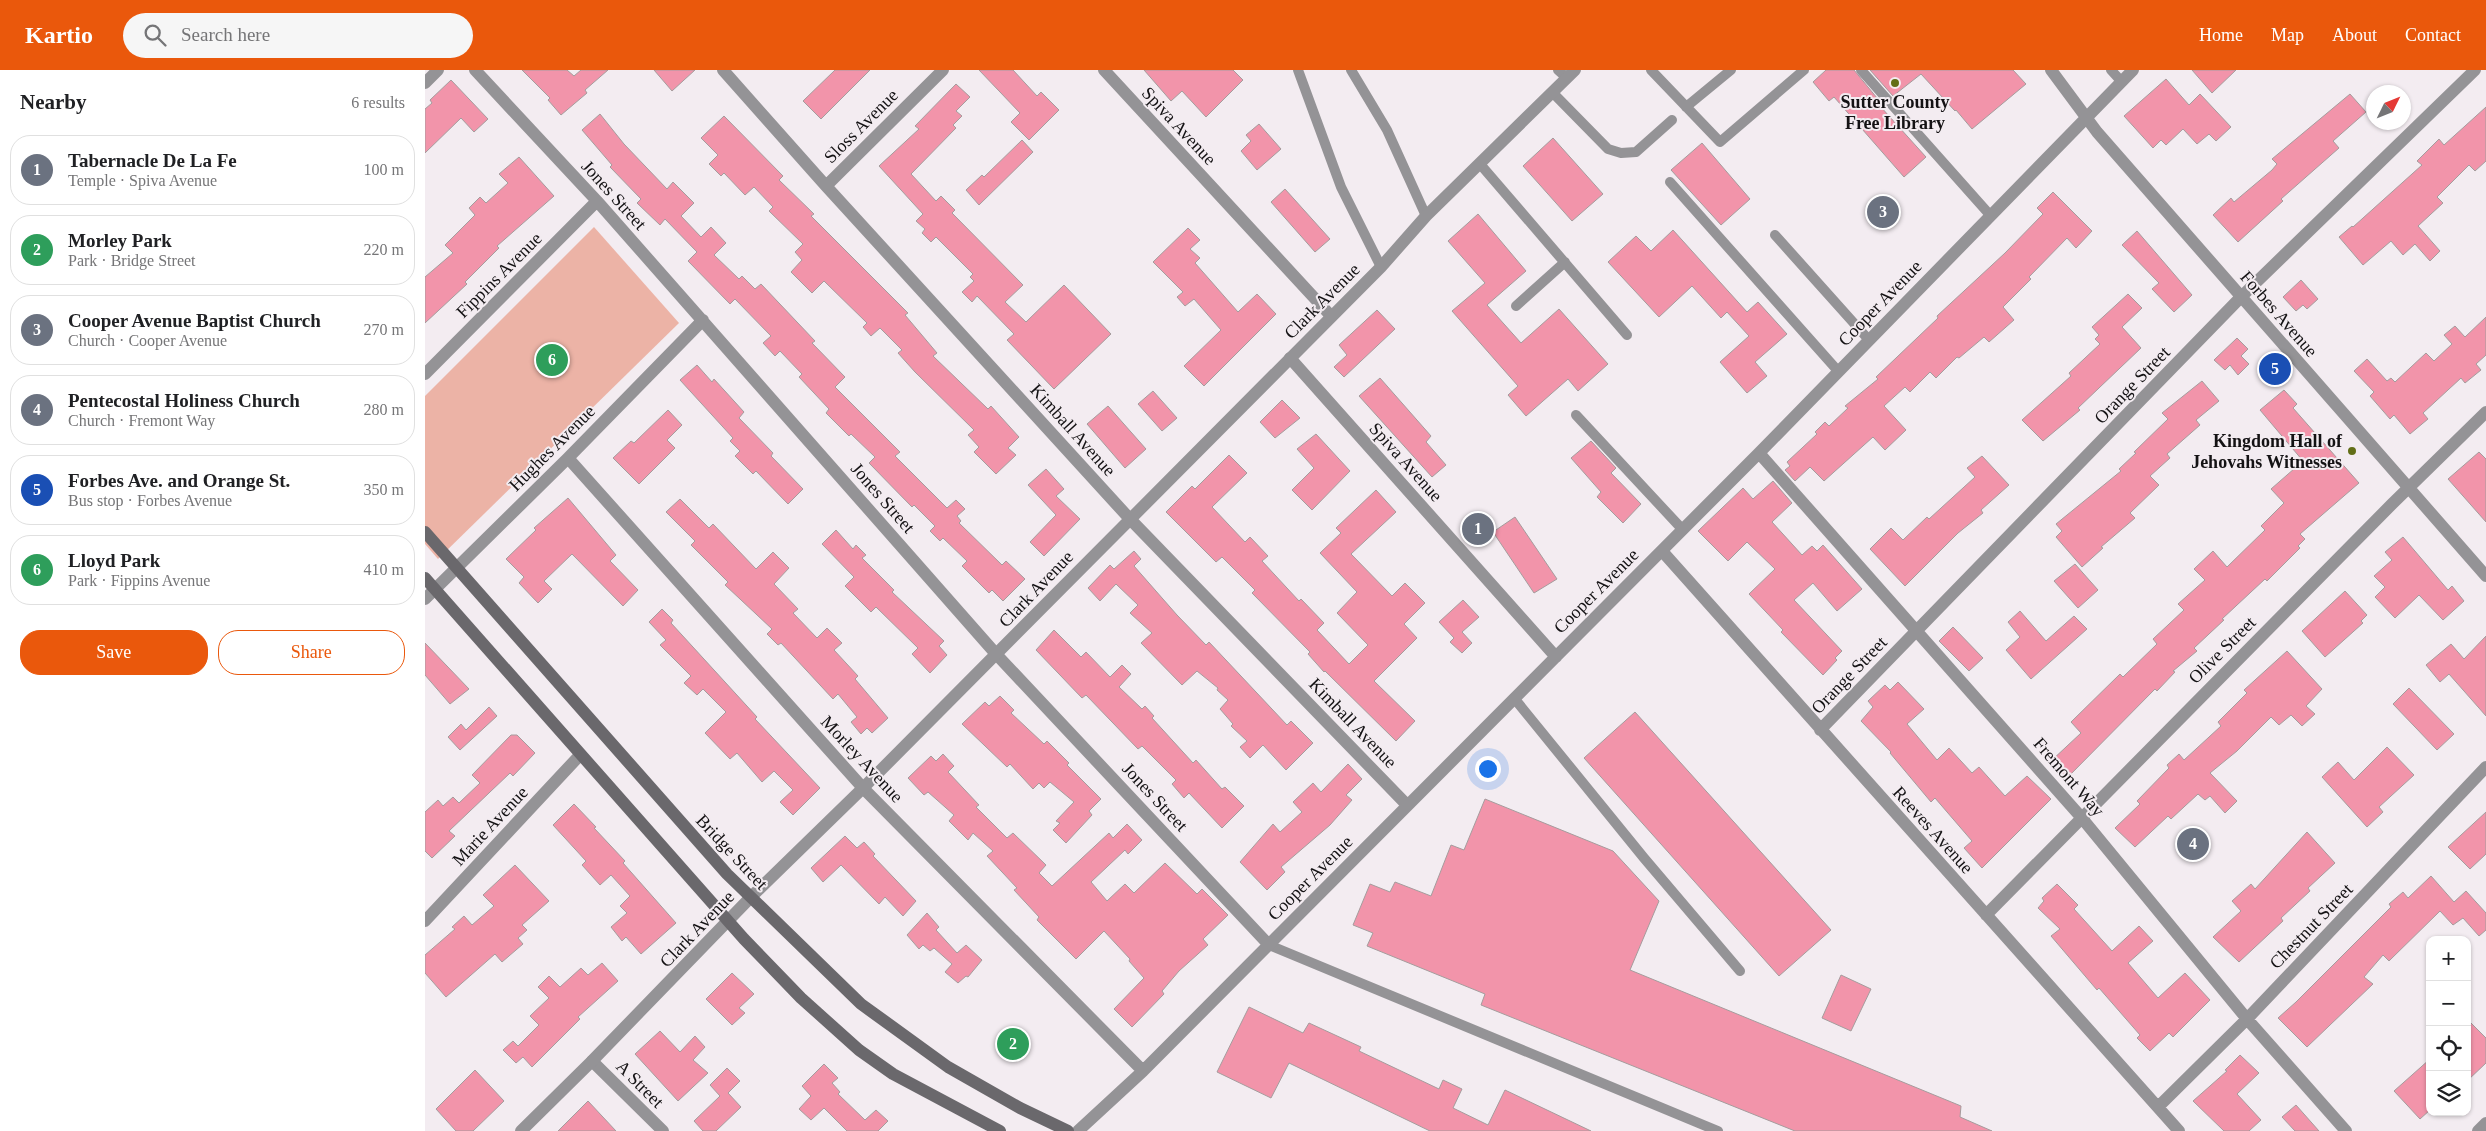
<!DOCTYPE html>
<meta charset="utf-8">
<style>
body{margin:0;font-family:Georgia,serif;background:#f6f6f6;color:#202124}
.controls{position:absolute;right:15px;bottom:15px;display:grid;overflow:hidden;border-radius:10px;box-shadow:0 1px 4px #0004}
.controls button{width:45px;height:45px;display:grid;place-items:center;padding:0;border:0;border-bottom:1px solid #e0e0e0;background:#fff;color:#202124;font:25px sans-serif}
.compass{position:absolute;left:1941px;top:15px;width:45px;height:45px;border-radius:50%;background:#fff;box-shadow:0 1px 4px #0004;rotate:47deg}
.you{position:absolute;left:1062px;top:698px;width:18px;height:18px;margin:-12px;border:4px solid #fff;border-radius:50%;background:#1a73e8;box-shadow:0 0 0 8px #1a73e833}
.badge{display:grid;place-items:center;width:32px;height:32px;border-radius:50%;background:#ea580c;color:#fff;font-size:16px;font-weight:700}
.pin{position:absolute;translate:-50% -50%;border:2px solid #fff;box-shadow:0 1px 5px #0006}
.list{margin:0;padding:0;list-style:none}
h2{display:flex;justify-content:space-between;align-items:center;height:65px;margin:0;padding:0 20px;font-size:21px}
h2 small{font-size:16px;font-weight:400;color:#757577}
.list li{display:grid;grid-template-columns:32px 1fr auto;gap:15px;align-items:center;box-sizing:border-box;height:70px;margin:0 10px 10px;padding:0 10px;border:1px solid #e0e0e0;border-radius:20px}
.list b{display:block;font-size:19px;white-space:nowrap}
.list p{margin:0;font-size:16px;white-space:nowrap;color:#757577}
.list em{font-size:16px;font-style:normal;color:#757577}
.actions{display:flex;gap:10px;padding:15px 20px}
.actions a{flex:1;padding:11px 0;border:1px solid #ea580c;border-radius:20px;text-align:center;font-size:18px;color:#ea580c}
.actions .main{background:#ea580c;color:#fff}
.icon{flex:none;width:28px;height:28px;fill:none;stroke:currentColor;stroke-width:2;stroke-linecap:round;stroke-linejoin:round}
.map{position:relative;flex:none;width:2061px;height:1061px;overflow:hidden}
header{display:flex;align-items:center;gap:30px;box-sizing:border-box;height:70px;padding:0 25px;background:#ea580c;color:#fff}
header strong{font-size:24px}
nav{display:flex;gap:28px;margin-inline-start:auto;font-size:18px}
.search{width:350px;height:45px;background:#f6f6f6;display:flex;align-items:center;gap:12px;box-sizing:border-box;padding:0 18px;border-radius:28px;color:#757577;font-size:19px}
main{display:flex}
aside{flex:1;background:#fff}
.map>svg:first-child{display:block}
.green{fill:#ecb3a6}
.building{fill:#f294aa;stroke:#a59c9d}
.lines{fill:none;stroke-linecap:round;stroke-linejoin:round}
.service{stroke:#949396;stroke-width:10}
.minor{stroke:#949396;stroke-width:12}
.tertiary{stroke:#949396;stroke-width:12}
.secondary{stroke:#6a686c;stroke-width:12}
.poi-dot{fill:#626e17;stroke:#f3ecf1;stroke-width:2}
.labels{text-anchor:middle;stroke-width:4;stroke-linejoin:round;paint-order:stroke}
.poi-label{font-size:18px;font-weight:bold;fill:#141214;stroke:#f3ecf1}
.street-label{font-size:18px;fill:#141214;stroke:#f3ecf1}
</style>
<header>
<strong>Kartio</strong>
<div class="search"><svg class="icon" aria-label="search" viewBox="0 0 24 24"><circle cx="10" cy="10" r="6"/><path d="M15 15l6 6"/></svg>Search here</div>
<nav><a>Home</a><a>Map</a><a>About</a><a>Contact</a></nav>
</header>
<main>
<aside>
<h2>Nearby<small>6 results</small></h2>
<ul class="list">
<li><span class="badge" style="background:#6b7280">1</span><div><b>Tabernacle De La Fe</b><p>Temple · Spiva Avenue</p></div><em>100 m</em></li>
<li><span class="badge" style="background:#2e9e5b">2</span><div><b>Morley Park</b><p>Park · Bridge Street</p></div><em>220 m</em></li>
<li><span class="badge" style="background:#6b7280">3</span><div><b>Cooper Avenue Baptist Church</b><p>Church · Cooper Avenue</p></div><em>270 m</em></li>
<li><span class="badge" style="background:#6b7280">4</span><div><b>Pentecostal Holiness Church</b><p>Church · Fremont Way</p></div><em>280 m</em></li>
<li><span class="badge" style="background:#1a4fb4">5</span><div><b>Forbes Ave. and Orange St.</b><p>Bus stop · Forbes Avenue</p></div><em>350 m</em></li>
<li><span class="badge" style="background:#2e9e5b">6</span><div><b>Lloyd Park</b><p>Park · Fippins Avenue</p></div><em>410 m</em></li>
</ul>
<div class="actions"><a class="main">Save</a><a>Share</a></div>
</aside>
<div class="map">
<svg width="2061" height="1061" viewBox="0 0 2061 1061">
<rect width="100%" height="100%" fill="#f3ecf1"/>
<path class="green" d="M169,157L254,253L13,489L0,474V326Z"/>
<path class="building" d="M97,0H142L149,6L156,0H183L160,20L162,23L136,45L123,30L125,28Z
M229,0H270L247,21Z
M410,0H445L396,49L378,31Z
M554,0H588L612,26L616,22L634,40L604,70L586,52L595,43Z
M719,0H808L818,10L781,47L757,21L746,31Z
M1401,0H1429L1457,34L1455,36L1501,87L1479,107L1409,27L1404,31L1388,12Z
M1445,0H1588L1601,14L1547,59L1531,40L1530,41L1496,4L1468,26Z
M1767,0H1811L1787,23Z
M1741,9L1764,35L1775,24L1806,57L1791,71L1784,64L1772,74L1758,59L1741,75L1736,70L1728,78L1699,46Z
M26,10L63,49L49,62L36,48L0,83V39L7,33L5,30Z
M531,14L545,27L531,41L537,46L528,55L531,58L486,104L511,131L516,126L530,140L527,143L598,215L580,232L601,252L639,215L686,264L629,319L582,270L589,264L552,226L547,232L537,222L549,211L545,207L548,204L511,167L506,172L497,163L500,159L491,151L498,144L454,96L494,59L490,56Z
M1925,24L1941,42L1908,71L1914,78L1856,129L1858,131L1813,172L1788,145L1806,128L1809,132L1847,100L1852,94L1847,89Z
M2061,37V91L2050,101L2044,95L2012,127L2018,133L1993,156L2015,181L2005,191L1990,174L1978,185L1966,171L1938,195L1914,167L1927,156L1928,157L1997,95L1992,91L2014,69L2019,75Z
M175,44L199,74L242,119L248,112L269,133L256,146L276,167L286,157L301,173L289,185L314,209L317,206L330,219L336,214L390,271L387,273L420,307L410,317L475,382L470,386L522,438L531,430L540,439L532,446L536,451L534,453L577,495L581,491L600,509L578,531L567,520L564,523L537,496L542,491L518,468L515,471L505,461L510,456L489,435L487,437L444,393L450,387L426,364L424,366L401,343L404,339L374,307L377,304L355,281L350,286L338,273L346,266L310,229L305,234L263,191L272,182L240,149L235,155L212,133L216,129L185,97L187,95L157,60Z
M299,46L358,106L354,110L389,144L386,146L483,243L480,245L512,283L508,286L563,339L566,336L594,367L583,378L591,385L571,404L549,382L554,377L543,365L549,360L490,302L473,283L477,280L455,258L446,266L438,257L442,253L399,211L387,223L366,202L377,190L370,182L378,174L344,141L348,137L329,117L320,125L299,103L296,106L284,94L293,85L276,68Z
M834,54L856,79L832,100L816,81L826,71L821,65Z
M1128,68L1178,124L1147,151L1098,96Z
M597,70L608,82L554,135L541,120L557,105L559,107Z
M1277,73L1325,129L1296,155L1246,100Z
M94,87L129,126L72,176L74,178L40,212L42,214L0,253V207L28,183L20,175L50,145L44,138L55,127L61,133L83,113L74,104Z
M860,119L905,169L890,182L846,132Z
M1628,122L1667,161L1651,178L1642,168L1604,207L1606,209L1578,237L1589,250L1564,272L1559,267L1534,288L1532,287L1511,308L1505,302L1485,322L1480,317L1459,336L1481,360L1460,380L1448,367L1399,411L1385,397L1370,411L1360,400L1365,396L1362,392L1392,364L1390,362L1400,352L1404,356L1423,338L1420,336L1453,309L1451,307L1513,248L1512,246L1580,183L1618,144L1612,138Z
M1053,144L1101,201L1062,235L1096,273L1134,239L1183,294L1153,321L1143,309L1101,346L1083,325L1093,316L1027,241L1060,213L1023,171Z
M763,158L775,170L765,179L775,188L770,193L813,242L832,224L851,244L779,316L759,296L796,260L769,229L760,236L752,227L758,222L728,192Z
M1248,160L1322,242L1333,232L1362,264L1330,292L1342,306L1322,323L1295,292L1324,266L1302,242L1296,248L1267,216L1234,247L1183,192L1211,166L1226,181Z
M1712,161L1767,225L1749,242L1727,219L1734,213L1697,175Z
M1876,210L1893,229L1882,239L1878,235L1871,241L1858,227Z
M1703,224L1717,238L1697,257L1716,278L1653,338L1655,340L1618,371L1597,350L1646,306L1644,303L1675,274L1670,269L1674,265L1667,257Z
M952,240L970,259L919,307L909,297L922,285L914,275Z
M2061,247V285L2051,294L2056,300L2040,313L2036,308L1998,343L2003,349L1985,364L1969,345L1965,349L1945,326L1949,322L1929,301L1942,289L1962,311L1966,308L1970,312L2001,283L2009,291L2027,274L2019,265L2030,256L2040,267Z
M1812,268L1823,279L1816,286L1824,294L1813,305L1805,295L1800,300L1789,290Z
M272,295L287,312L289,309L319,342L314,348L348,383L346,386L378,419L363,434L331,401L328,404L310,386L315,381L305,371L308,368L255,310Z
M955,308L1006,366L1001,372L1021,395L1007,407L934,326Z
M1777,311L1794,331L1771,350L1775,355L1742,384L1745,388L1725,406L1734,415L1705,443L1710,448L1676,477L1678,478L1657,497L1631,467L1637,461L1631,454L1696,401L1694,399L1711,383L1709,382L1743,349L1737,343Z
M1859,320L1872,334L1868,338L1934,413L1875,464L1880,469L1873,476L1875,478L1842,511L1840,509L1797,549L1799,550L1769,578L1772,581L1748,601L1750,602L1732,621L1730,619L1642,708L1626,691L1656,663L1646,652L1695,604L1698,607L1732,574L1728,569L1759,540L1753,534L1780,510L1769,499L1788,481L1802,497L1840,460L1836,456L1859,433L1846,419L1878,391L1835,340Z
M728,321L752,348L737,361L713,334Z
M857,330L875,348L850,368L835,352Z
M683,336L721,379L700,398L662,354Z
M243,340L257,355L242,370L250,378L214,414L188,388L206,371L209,373Z
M891,364L925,401L887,440L867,420L889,398L872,379Z
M1166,371L1191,398L1186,403L1216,434L1198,453L1172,427L1176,422L1146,388Z
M2054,382L2061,389V452L2023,409Z
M804,385L822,403L787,437L820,472L825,467L843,486L837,491L874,531L876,529L899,553L892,560L924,594L943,575L912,543L932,522L895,483L916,463L911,458L951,420L971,442L926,484L967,526L980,513L1000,533L979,554L992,568L949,611L990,651L971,671L900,601L899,602L883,584L885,582L827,523L830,520L797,487L791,492L741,442L767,416L770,419Z
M1557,386L1584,415L1556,440L1558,443L1533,463L1480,516L1445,479L1466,458L1478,470L1502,447L1504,449L1550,407L1542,398Z
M621,399L639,419L631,426L655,449L619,486L605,472L631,445L603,415Z
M1348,411L1367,433L1347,452L1377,485L1387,476L1392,481L1398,475L1437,519L1412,541L1388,513L1369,530L1417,581L1410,588L1412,590L1398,605L1356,562L1358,560L1324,524L1350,499L1322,472L1303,491L1273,461L1318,418L1328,429Z
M143,428L191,485L185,491L213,520L198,536L147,484L119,511L127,519L113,533L94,513L99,507L81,489L111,460L109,458Z
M255,429L284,458L288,454L331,499L348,482L364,498L349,514L373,539L368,543L392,568L402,558L417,573L409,580L433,606L430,609L463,648L447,663L442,658L436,664L426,652L432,647L413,624L408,629L356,573L353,575L342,564L347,559L300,515L303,512L266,475L270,471L241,442Z
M1090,447L1132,509L1109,523L1068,462Z
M411,460L428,479L431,475L441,485L437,488L469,520L467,522L519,571L514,576L522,585L505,603L487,584L493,578L451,537L446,542L420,516L429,507L397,474Z
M1978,467L2023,520L2027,516L2039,531L2018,550L1994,525L1970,548L1950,527L1960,517L1949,506L1967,490L1960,482Z
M709,481L716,489L709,496L752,545L781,575L784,572L862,655L866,651L888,673L861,700L838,675L825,688L815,677L822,671L806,656L808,654L795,639L803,630L792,620L793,618L772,601L757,615L716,573L727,563L705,543L713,535L691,514L675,531L663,518L685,495L689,499Z
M1650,494L1673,520L1653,538L1629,511Z
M1920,521L1942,545L1936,551L1938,553L1900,587L1877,561Z
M1038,530L1054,547L1037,562L1047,573L1037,583L1025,572L1029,568L1014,552Z
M237,539L248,550L246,553L332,647L330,649L395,718L368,745L355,732L368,720L349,701L337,712L312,683L305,689L280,663L301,642L278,619L272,625L259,613L266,606L235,575L241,570L224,552Z
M1595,541L1621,571L1649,546L1662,559L1606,609L1581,580L1595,567L1583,552Z
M1528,557L1558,588L1544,601L1514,571Z
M629,560L656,587L661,582L685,607L697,595L706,604L694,617L717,639L720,636L729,646L727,648L768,693L771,690L797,719L800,717L819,736L797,758L764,723L759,728L747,714L751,710L717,676L713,679L661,625L657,628L611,580Z
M2061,566V646L2024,604L2015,612L2001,595L2026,574L2039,589Z
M0,573L44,619L25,634L0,605Z
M1862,581L1897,619L1881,636L1890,644L1877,656L1866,645L1854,655L1846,647L1812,681L1785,703L1812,731L1800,743L1785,726L1780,730L1773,724L1746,749L1743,746L1710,777L1690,758L1715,734L1712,731L1744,698L1742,695L1754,684L1759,690L1796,656L1793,652L1822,623L1819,620Z
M1473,612L1499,639L1482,654L1512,690L1524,678L1547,703L1554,697L1580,726L1602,706L1626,729L1557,798L1539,778L1547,771L1510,728L1506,732L1465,683L1466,682L1436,651L1448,637L1443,631L1460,615L1465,620Z
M1984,618L2029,664L2012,680L1968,634Z
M575,626L589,640L586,643L619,674L622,671L644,693L642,695L676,729L664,741L667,745L641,773L628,760L635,753L631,751L649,732L625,712L619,718L614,713L608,719L585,694L582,697L537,654L560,632L564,636Z
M64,637L72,646L35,680L23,667L36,654L41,660Z
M1210,642L1406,860L1354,906L1159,688Z
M86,665H92L110,683L88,706L85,703L24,761L30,766L7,788L0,781V742L13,730L18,736L28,727L34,733L55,713L47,705Z
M1962,677L1989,705L1954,737L1958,742L1942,757L1897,707L1913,692L1929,710Z
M518,684L529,696L523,702L554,735L551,737L582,768L588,763L621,795L614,803L627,816L684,763L688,768L702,754L717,770L703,784L700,780L666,812L682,831L700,814L709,823L740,793L772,824L777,819L803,845L778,869L783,875L754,901L737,921L739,924L707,957L689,939L719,908L704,891L705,889L679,861L651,889L612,850L614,847L589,820L592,818L562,786L568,781L548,763L543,770L524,751L529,745L503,722L499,725L483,708L506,686L511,691Z
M923,694L937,709L921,725L927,730L905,755L856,797L860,802L842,820L815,792L848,754L855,762L877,742L868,732L888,713L896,722Z
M1060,729L1188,781L1234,831L1205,900L1536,1036L1535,1047L1567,1061H1370L1056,935L1060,924L942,876L948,863L928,855L945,814L965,822L970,812L1006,826L1026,775L1039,780Z
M149,734L171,757L169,758L200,791L198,793L251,853L216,884L201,867L197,871L186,857L202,843L195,836L205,826L186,805L175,815L157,795L161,791L128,755Z
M2061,742V784L2045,799L2023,777Z
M1882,762L1910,793L1883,818L1885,821L1856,848L1858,851L1814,892L1788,867L1816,841L1807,831L1826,814L1830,819Z
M420,766L432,778L439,772L450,784L448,786L491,831L478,846L460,827L454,834L416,795L398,812L386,798Z
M90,795L124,831L97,855L102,860L93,868L98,874L77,892L70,884L21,927L0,903V885L30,859L27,857L39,846L47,855L69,836L58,825Z
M2006,806L2029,832L2041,821L2061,843V860L2054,866L2038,848L2028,855L2015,841L1964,891L1958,885L1939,907L1948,914L1882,977L1853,948L1871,932L1966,837L1964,834L1978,822L1983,828Z
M1632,814L1653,835L1649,839L1687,881L1714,856L1728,871L1703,893L1733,928L1760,903L1785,930L1748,967L1744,963L1725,981L1712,968L1715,965L1674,918L1672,920L1626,866L1635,859L1613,838L1619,831L1617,828Z
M502,843L514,857L511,860L532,883L541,875L557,890L543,907L541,906L533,913L520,902L527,894L509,878L505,881L498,875L494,879L482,865Z
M177,893L193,911L153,947L155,949L107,997L98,987L91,993L78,980L88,971L93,976L114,955L105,946L124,928L113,917L124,906L135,917L156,898L163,905Z
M307,903L329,924L314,938L320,943L307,955L281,929Z
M1416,905L1446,919L1426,961L1397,948Z
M824,937L878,963L884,953L936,977L934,981L1014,1019L1018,1010L1037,1019L1028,1038L1063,1055L1080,1020L1166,1061H1005L864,993L846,1028L792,1002Z
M2042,949L2061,968V993L2042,1011Z
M235,961L255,982L270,966L280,977L268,990L283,1003L253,1031L210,984Z
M1815,985L1834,1003L1812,1024L1836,1050L1824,1061H1799L1768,1031L1802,1001L1800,1000Z
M2005,989V1040L1995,1049L1969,1021Z
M399,994L413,1008L407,1013L415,1022L413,1024L440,1050L451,1040L463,1051L453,1061H422L399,1038L386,1050L374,1039L386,1026L377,1016Z
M302,998L315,1011L303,1023L316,1037L291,1061H278L269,1051L295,1026L285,1015Z
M50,1000L79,1031L48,1061H31L11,1039Z
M163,1031L191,1061H133Z
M1871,1035L1894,1061H1870L1857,1047Z"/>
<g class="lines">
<path class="service" d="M873,0L916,117L956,197
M926,0L962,60L1001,146
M1133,0L1142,8
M1226,0L1295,72L1379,0
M1436,0L1565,145
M1686,0L1696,11
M1127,22L1183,79L1196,83L1211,82L1247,50
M1261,37L1306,0
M1055,94L1202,265
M1245,112L1413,301
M1350,165L1444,270
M1091,236L1140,192
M1151,345L1258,460
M1089,628L1219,788L1315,901
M844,875L1293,1061"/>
<path class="minor" d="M50,0L172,131L571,584L844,875
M298,0L401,116L704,448L982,735
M679,0L906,246
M1626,0L1672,62L2061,506
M0,13L13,0
M401,116L518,0
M865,288L1131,587
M0,304L172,131
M1334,383L1656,747L1822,949L1921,1061
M143,388L438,718L718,1001
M1237,481L1754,1061
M0,529L143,388L278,250
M1395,660L1816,227L2050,0
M1561,845L1967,434L2061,342
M0,851L155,685
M167,991L238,1061
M1733,1037L1822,949L2061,697
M653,1061L718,1001L1334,383L1708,0
M2053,1061L2061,1053"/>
<path class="tertiary" d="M96,1061L167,991L325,828L438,718L956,197L1001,146L1150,0"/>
<path class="secondary" d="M0,462L302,804L436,934L523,997L595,1038L643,1061
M0,508L319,869L376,928L434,980L468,1004L575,1061"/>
</g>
<g class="poi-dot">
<circle cx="1470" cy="13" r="5"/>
<circle cx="1927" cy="381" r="5"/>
</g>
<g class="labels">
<g class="poi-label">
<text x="1470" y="38">Sutter County<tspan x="1470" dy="21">Free Library</tspan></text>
<text x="1917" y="377" text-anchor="end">Kingdom Hall of<tspan x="1917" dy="21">Jehovahs Witnesses</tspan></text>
</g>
<g class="street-label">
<text transform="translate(436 56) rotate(-45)" y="6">Sloss Avenue</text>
<text transform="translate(754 56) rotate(47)" y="6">Spiva Avenue</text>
<text transform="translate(189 125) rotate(48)" y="6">Jones Street</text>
<text transform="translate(74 205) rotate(-45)" y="6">Fippins Avenue</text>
<text transform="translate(897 231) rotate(-45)" y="6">Clark Avenue</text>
<text transform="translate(1455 233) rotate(-46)" y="6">Cooper Avenue</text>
<text transform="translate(1854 244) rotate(49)" y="6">Forbes Avenue</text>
<text transform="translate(1707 315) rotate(-46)" y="6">Orange Street</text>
<text transform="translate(648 360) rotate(48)" y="6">Kimball Avenue</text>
<text transform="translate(127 378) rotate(-45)" y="6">Hughes Avenue</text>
<text transform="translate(981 392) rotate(48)" y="6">Spiva Avenue</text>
<text transform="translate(458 428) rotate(49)" y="6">Jones Street</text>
<text transform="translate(611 519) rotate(-46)" y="6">Clark Avenue</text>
<text transform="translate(1171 521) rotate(-45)" y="6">Cooper Avenue</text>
<text transform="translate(1797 580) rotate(-45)" y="6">Olive Street</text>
<text transform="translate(1424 605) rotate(-46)" y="6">Orange Street</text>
<text transform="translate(928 653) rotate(46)" y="6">Kimball Avenue</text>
<text transform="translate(437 689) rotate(47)" y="6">Morley Avenue</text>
<text transform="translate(1644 707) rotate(49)" y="6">Fremont Way</text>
<text transform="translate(730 727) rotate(47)" y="6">Jones Street</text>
<text transform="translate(65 756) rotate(-47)" y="6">Marie Avenue</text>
<text transform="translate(1508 760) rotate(48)" y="6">Reeves Avenue</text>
<text transform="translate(307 782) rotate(47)" y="6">Bridge Street</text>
<text transform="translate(885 808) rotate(-45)" y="6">Cooper Avenue</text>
<text transform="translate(1886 856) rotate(-46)" y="6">Chestnut Street</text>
<text transform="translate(272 859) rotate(-46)" y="6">Clark Avenue</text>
<text transform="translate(215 1014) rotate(45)" y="6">A Street</text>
</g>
</g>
</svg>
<div class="controls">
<button>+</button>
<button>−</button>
<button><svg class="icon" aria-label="locate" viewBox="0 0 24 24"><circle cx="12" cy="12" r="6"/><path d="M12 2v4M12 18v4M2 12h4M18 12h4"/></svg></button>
<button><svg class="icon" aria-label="layers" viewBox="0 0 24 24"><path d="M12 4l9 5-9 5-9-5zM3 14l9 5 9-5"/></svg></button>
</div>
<svg class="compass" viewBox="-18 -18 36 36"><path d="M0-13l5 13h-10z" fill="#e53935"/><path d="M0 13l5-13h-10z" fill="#757577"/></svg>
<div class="you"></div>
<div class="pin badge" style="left:1053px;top:459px;background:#6b7280">1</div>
<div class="pin badge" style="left:588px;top:974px;background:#2e9e5b">2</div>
<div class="pin badge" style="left:1458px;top:142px;background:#6b7280">3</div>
<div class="pin badge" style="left:1768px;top:774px;background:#6b7280">4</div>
<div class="pin badge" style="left:1850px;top:299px;background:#1a4fb4">5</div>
<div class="pin badge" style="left:127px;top:290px;background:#2e9e5b">6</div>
</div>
</main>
